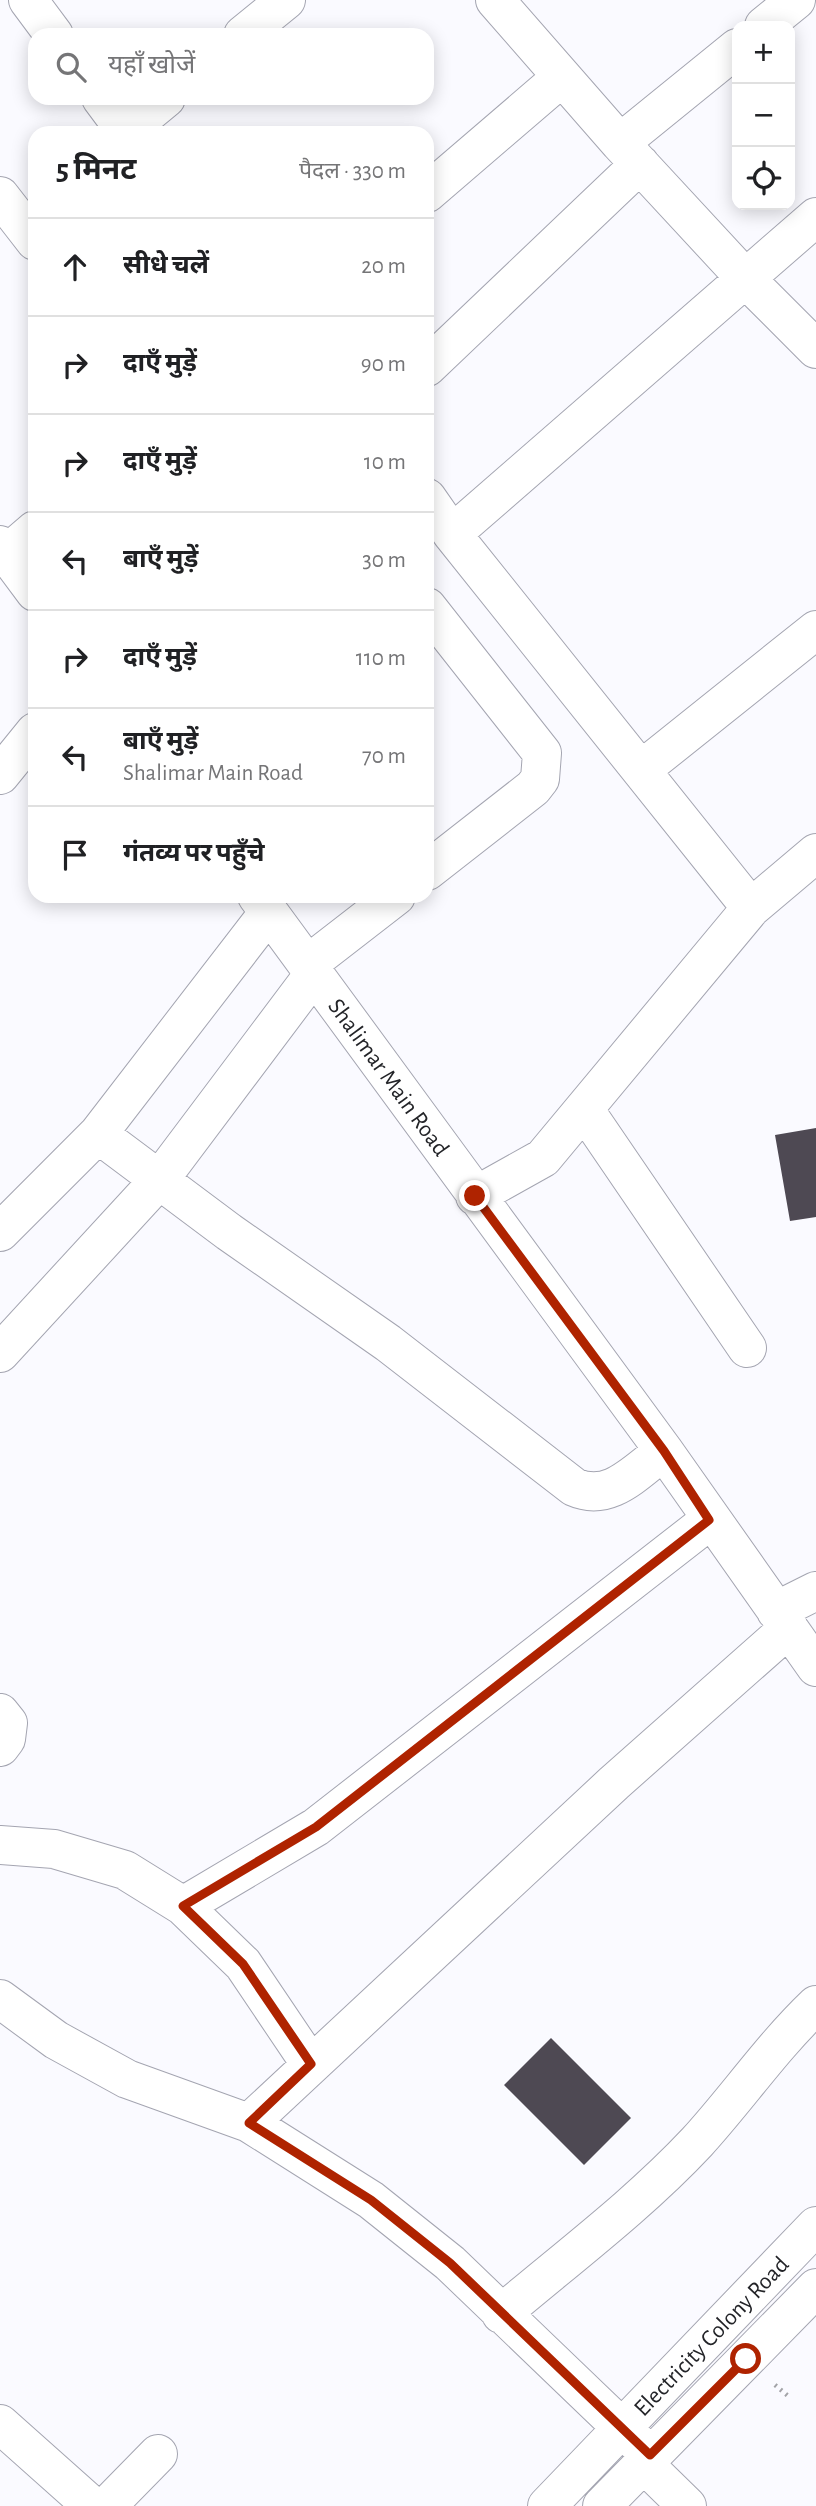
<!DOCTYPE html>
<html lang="hi">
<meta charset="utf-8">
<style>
body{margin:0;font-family:"Alegreya Sans","Noto Sans Devanagari",sans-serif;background:#f2f2f2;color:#202124}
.controls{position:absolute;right:21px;top:21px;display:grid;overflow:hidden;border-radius:14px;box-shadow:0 4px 18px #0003}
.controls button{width:63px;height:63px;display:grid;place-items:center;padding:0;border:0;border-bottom:2px solid #e0e0e0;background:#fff;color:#202124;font:35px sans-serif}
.stop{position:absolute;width:21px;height:21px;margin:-16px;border:5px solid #af2300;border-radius:50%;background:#fff}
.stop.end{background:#af2300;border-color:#fff;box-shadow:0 2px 7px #0008}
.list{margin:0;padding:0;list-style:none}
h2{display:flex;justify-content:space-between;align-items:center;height:91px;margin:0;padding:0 28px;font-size:30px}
h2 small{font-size:23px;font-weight:400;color:#757577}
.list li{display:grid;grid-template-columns:46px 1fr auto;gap:21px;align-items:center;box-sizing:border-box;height:98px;padding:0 28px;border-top:2px solid #e0e0e0}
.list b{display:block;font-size:26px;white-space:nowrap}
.list p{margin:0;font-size:23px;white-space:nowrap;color:#757577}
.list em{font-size:23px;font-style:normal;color:#757577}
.icon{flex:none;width:38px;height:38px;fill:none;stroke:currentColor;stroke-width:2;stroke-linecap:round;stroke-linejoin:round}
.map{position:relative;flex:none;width:816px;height:2506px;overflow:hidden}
.search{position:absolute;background:#fff;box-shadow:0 4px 18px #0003;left:28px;top:28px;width:406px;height:77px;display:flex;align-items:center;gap:18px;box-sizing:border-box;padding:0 24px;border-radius:21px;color:#757577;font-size:26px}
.panel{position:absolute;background:#fff;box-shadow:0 4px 18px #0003;left:28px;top:126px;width:406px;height:777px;border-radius:21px}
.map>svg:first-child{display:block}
.building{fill:#4e4953}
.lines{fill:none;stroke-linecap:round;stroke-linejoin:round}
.minor-casing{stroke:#a4a5b1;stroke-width:40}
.path{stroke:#a2a3a7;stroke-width:4.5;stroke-dasharray:2 5;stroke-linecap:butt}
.minor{stroke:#fff;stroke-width:38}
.route{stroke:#af2300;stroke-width:9}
.labels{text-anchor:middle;stroke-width:7;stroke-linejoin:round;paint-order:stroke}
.street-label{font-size:24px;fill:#232428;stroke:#fff}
</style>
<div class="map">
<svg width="816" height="2506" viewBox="0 0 816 2506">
<rect width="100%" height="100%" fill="#fafaff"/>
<path class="building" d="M816,1128V1217L790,1221L775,1135Z
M551,2038L631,2118L584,2165L504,2085Z"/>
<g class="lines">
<defs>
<path id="minor" d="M28,0L54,35
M495,0L620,143L745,278L816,349
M764,26L796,0
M243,35L286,0
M101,98L127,133
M126,131L166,98
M620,143L737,48
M427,193L562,77
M0,196L35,241
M427,367L640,164
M427,498L452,534L751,908
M452,534L816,217
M0,545L35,592
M7,554L35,530
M427,607L542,753L540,779L533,788L427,871
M641,770L816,630
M0,775L35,732
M257,896L664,1451L816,1667
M307,965L396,896
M584,1109L747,1348
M98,1134L229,1232L388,1343L574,1487C610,1503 635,1472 664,1451
M475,1196L543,1158L751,908L816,853
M0,1232L98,1134L269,912
M0,1353L160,1179L314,974
M776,1611L816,1591
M0,1713L8,1723L6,1739L0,1747
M0,1845L54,1849L125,1870L183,1906L243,1964L311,2065
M183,1906L316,1827L710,1520
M0,1999L56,2040L127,2079L249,2123L371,2200L450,2263L650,2455
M249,2123L614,1783L789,1628
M501,2314C567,2258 638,2205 697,2142C738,2097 772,2047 816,2005
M0,2424L92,2506
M643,2463L687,2506
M107,2506L158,2454
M547,2506L816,2226
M602,2506L816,2288"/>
</defs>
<use href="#minor" class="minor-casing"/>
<path class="path" d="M775,2385L788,2396"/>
<use href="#minor" class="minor"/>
</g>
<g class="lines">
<path class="route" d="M475,1196L664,1451L709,1520L316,1827L183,1906L243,1964L311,2064L249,2123L371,2200L450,2263L650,2455L746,2359"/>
</g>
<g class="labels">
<g class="street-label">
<text transform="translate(389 1077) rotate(54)" y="8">Shalimar Main Road</text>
<text transform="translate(711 2336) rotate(-46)" y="8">Electricity Colony Road</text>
</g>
</g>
</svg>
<div class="controls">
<button>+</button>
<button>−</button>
<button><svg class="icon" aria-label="locate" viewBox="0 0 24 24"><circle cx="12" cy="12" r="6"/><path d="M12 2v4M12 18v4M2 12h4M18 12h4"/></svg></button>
</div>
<div class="stop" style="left:746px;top:2359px"></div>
<div class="stop end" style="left:475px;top:1196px"></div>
<div class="search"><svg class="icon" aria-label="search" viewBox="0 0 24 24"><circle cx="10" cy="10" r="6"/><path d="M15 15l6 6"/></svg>यहाँ खोजें</div>
<section class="panel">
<h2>5 मिनट<small>पैदल · 330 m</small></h2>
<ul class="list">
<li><svg class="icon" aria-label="ahead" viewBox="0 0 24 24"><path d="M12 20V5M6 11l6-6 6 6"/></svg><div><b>सीधे चलें</b></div><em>20 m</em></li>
<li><svg class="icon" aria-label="right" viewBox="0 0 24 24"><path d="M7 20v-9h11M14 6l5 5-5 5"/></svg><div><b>दाएँ मुड़ें</b></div><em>90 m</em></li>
<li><svg class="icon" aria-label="right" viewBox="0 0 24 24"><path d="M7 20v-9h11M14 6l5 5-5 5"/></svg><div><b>दाएँ मुड़ें</b></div><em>10 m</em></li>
<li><svg class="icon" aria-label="left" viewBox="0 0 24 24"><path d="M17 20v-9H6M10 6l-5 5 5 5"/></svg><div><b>बाएँ मुड़ें</b></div><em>30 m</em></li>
<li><svg class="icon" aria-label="right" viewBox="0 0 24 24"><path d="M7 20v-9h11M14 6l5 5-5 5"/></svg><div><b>दाएँ मुड़ें</b></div><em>110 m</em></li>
<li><svg class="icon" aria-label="left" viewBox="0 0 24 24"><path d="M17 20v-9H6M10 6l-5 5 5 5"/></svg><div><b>बाएँ मुड़ें</b><p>Shalimar Main Road</p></div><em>70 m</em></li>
<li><svg class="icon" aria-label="arrive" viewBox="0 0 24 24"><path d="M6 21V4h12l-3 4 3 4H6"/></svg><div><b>गंतव्य पर पहुँचे</b></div></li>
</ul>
</section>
</div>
